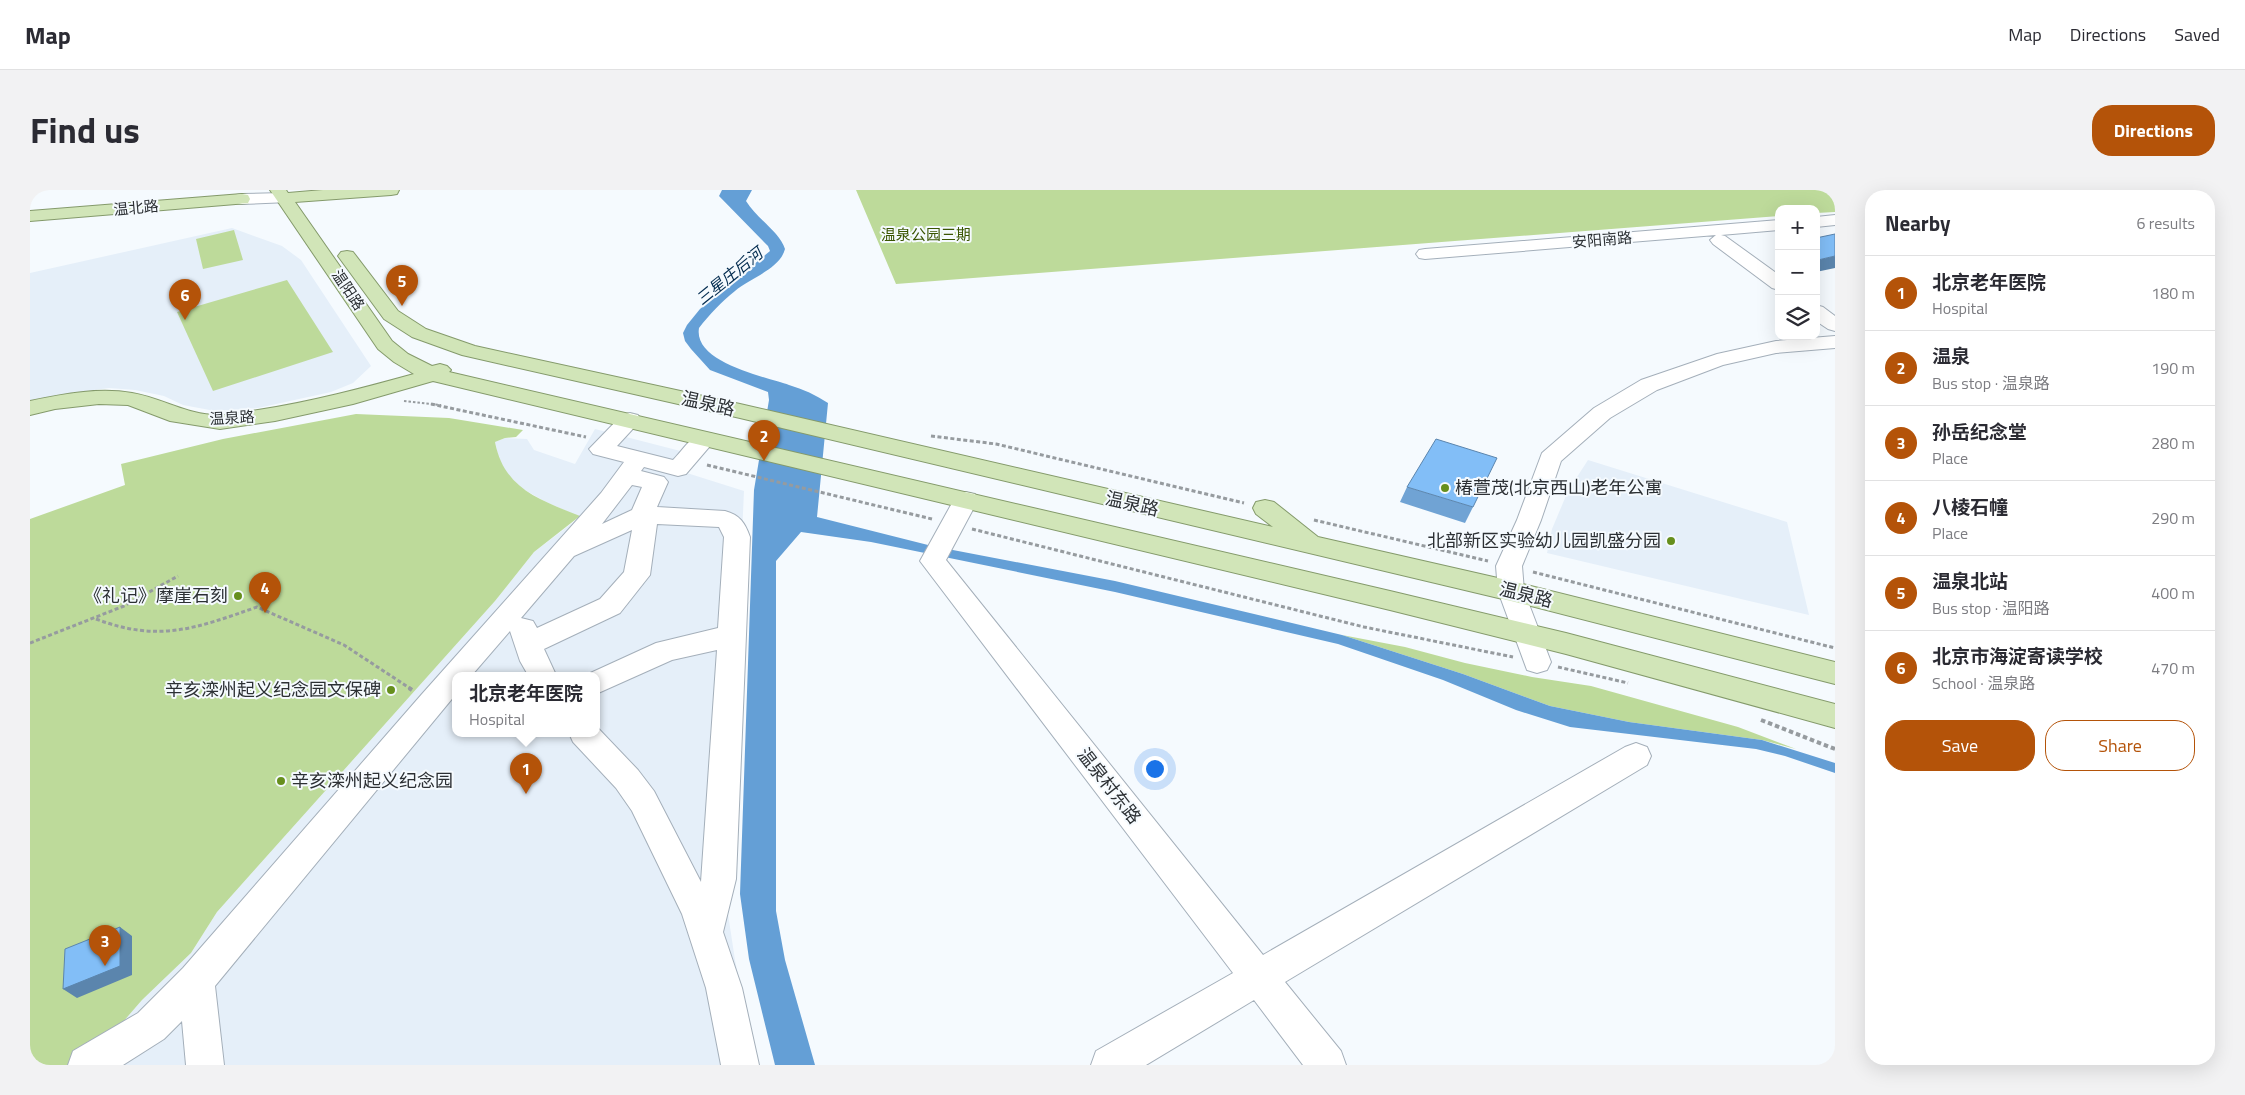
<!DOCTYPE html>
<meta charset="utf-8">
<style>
body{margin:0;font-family:"Titillium Web","Noto Sans SC",sans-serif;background:#f2f2f3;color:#2b2b33}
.controls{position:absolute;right:15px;top:15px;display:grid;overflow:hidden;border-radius:10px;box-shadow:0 5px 20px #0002}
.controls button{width:45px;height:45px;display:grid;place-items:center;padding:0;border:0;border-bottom:1px solid #e1e1e2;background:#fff;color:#2b2b33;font:25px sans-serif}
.you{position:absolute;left:1124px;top:578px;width:18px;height:18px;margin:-12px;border:4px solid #fff;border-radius:50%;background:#1a73e8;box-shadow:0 0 0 8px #1a73e833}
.badge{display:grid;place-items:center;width:32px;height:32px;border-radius:50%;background:#b45309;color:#fff;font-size:16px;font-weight:700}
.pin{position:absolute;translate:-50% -41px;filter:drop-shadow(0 1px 2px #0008)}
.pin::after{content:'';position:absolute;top:26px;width:18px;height:15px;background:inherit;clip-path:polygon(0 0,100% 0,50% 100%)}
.popup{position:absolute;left:422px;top:482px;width:148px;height:65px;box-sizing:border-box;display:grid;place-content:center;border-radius:10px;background:#fff;filter:drop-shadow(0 1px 4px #0005);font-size:16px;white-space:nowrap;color:#7c7c81}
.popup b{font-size:19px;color:#2b2b33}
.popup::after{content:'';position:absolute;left:50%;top:100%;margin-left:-10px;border:10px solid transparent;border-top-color:#fff}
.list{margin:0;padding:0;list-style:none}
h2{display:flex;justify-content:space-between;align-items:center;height:65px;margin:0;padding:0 20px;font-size:21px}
h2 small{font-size:16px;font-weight:400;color:#7c7c81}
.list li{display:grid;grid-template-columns:32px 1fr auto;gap:15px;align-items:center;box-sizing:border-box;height:75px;padding:0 20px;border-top:1px solid #e1e1e2}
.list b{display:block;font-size:19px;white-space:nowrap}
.list p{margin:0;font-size:16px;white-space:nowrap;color:#7c7c81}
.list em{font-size:16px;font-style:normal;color:#7c7c81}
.actions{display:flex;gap:10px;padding:15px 20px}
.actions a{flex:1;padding:11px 0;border:1px solid #b45309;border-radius:20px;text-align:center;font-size:18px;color:#b45309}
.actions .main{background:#b45309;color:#fff}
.icon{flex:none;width:28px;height:28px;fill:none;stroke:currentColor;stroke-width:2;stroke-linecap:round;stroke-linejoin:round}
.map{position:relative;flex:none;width:1805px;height:875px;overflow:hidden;border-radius:20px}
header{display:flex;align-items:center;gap:30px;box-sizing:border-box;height:70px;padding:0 25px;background:#fff;border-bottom:1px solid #e1e1e2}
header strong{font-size:24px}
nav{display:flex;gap:28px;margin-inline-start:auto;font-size:18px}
.intro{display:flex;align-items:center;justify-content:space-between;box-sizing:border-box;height:120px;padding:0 30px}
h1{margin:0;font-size:35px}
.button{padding:12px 22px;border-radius:20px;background:#b45309;color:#fff;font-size:18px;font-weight:700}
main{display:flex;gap:30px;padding:0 30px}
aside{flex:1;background:#fff;border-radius:20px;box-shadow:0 5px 20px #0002}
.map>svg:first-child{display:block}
.built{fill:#e5eff9;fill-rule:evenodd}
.green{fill:#bdda9a}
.water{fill:#649fd6}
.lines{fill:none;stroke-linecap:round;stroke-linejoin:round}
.minor-casing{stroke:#a4afba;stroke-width:2}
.major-casing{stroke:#849a6b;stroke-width:2}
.path-far2{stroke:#969b9f;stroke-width:2;stroke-dasharray:2.5 2;stroke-linecap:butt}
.path-far1{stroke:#969b9f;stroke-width:3;stroke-dasharray:4 2.5;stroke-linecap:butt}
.path{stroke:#969b9f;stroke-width:4;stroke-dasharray:4.5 3;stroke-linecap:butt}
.minor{fill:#fff;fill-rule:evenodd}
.major{fill:#d1e5b8;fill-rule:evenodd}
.wall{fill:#70a3d4}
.shaded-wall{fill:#5b85ad}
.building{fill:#82bef7;stroke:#5b85ad}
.poi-dot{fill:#668f1d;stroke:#f5fafe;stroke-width:2}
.labels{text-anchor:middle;stroke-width:4;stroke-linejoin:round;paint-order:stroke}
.far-street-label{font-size:15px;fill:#2c3034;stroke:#f5fafe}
.far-park-label{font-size:15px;fill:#3a5501;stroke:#f5fafe}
.far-water-label{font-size:16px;font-style:italic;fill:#002a4e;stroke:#f5fafe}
.street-label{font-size:18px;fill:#2c3034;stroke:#f5fafe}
.poi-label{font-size:18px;fill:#2c3034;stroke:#f5fafe;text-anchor:end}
</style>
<header>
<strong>Map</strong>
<nav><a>Map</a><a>Directions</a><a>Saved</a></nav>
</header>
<div class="intro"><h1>Find us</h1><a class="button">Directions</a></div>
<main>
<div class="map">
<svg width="1805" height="875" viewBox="0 0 1805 875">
<rect width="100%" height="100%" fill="#f5fafe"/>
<path class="built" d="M202,38L252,56L271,70L341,176L323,193L301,202L228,218L185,221L153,215L134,206L105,200L79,198L41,203L0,212V83Z
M565,239L666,265L657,283L714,301L697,675L698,724L705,770L726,875H60L73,855L112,810L161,763L187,722L465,411L504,362L550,327L516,312L493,299L477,284L468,267L465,252L475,248L497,249L504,260L545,274ZM426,485H566V543H426Z
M1558,270L1757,332L1779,425L1517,363L1522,339L1538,301Z"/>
<path class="green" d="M826,0H1805V22L1786,23V19H1749V26L866,94Z
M204,40L213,70L173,79L166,49Z
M257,90L303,162L183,201L147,122Z
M326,224L419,228L493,240L486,247L475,248L465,252C474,299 510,310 550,326L504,362L465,411L187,722L161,763L112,810L73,855L60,875H0V329L95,295L91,274L193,249Z
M1312,445L1375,457L1435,473L1502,487L1561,496L1708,537L1766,559L1732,550L1599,532L1520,516L1433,484Z"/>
<path class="water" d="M692,0H722L716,11C726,28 750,42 755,59C750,79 720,88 705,101C692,111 679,125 669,138C663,173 737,187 759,195C773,199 786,205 798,213L787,327L902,356L1085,391L1312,445L1433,484L1520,516L1599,532L1732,550L1805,573V583L1755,566L1726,559L1540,537L1486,520L1413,490L1308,454L1085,402L841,352L771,342L746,371V721L755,770L785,875H745L719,769L710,704L724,300L739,210L738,202L680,180L661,159L655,151L653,143L657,135L670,119L740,61L738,56L689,6Z"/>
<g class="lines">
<defs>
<path id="minor" d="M253,3L259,4L261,8L259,12L212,14L206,13L204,9L206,5L212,4Z
M1805,25V35L1786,37V27Z
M1749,30V40L1691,45L1695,46L1749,85V100L1742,98L1683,54L1680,50L1686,45L1395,69L1389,68L1386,64L1389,60L1395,59Z
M1786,115L1793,117L1805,126V141L1798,139L1786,131Z
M1805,146V158L1746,163L1693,175L1627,200L1580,228L1531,271L1511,330L1492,376L1494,401L1521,472L1517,480L1507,483L1497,480L1468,401L1466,376L1487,330L1512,263L1564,218L1611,190L1687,164L1746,151Z
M600,223L608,225L611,230L587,256L643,270C655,258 664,239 683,244L686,249L656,284L648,286L614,277L611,281L634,287L638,292L627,317L695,321C710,325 715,333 720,347L706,689L693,742L712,798L729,875H691L676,798L652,724L602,621L586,598L543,552L539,543H566V536L608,580L624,601L671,692L687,460L642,470L566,504V485H556L626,453L688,438L694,347L689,337L627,334L620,385L590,423L514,459L526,485H498L490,471L480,441L442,485H426V504L185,796L194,875H156L152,831L134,849L93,875H38L43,861L108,823L153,778L392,504L571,303L594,272L563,264L559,259L592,225ZM602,295L612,297L602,320L572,334ZM602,340L594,382L570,409L507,438L503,431L491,428L544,366Z
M936,302L945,304L948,310L916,370L1233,765L1595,557L1606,553L1617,557L1621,566L1617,575L1255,792L1311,861L1316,875H1273L1224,810L1116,875H1061L1066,861L1203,783L890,371L927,304Z"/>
<path id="major" d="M240,0H256L258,3L293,0H369L367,4L361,5L265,12L362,151L378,164L402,176L410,174L417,176L421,180L419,182L1360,401L1536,443L1805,514V538L1536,464L1360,420L403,191L323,214L245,231L190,239L140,231L98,215L69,214L25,219L0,225V211C33,204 69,197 102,203C132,208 159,226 190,225C203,225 216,222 228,220C281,212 333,198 384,184L364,172L348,159Z
M212,4L218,5L220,9L218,13L0,31V21Z
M317,61L323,62L368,121L396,139L445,156L710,214L1243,337L1226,324L1223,318L1226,312L1235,310L1244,312L1288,347L1481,391L1805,472V494L1481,411L710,228L432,165L382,147L354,129L308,66L311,62Z"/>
</defs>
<use href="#minor" class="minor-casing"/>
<use href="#major" class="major-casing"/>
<path class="path-far2" d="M374,211L411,215"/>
<path class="path-far1" d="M401,214L556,247
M901,246L966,254L1214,313
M677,275L902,329
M1284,330L1458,371
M942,339L1334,437L1483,467
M1503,382L1805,458
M66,429C129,453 167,438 227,417L314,455L381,499
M0,453L94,416L148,386
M1528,477L1598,493"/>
<path class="path" d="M379,498L382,500
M1731,530L1805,559"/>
<use href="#minor" class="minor"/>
<use href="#major" class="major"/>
</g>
<path class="wall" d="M1377,297L1443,317L1435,333L1370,312Z"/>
<path class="shaded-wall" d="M1805,66V78L1786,82V72L1788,70Z
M90,737L102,746V785L47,808L33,799Z"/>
<path class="building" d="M1805,44V66L1788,70L1786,69V48Z
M1406,249L1467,268L1443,317L1377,297Z
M90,737V776L33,799L35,759Z"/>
<g class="poi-dot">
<circle cx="1415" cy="298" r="5"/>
<circle cx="1641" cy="351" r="5"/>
<circle cx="208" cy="406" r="5"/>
<circle cx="361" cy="500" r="5"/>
<circle cx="251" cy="591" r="5"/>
</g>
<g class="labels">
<g class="far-street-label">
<text transform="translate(106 18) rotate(-5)" y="5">温北路</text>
<text transform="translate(1572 50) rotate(-5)" y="5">安阳南路</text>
<text transform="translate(318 100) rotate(56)" y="5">温阳路</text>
<text transform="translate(202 228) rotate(-3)" y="5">温泉路</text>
</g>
<g class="far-park-label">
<text x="896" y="50">温泉公园三期</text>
</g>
<g class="far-water-label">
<text transform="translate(699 86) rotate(-39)" y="6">三星庄后河</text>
</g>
<g class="street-label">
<text transform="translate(678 214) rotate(13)" y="6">温泉路</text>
<text transform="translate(1102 314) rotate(13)" y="6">温泉路</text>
<text transform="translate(1496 405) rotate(14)" y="6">温泉路</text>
<text transform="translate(1079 596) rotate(52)" y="6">温泉村东路</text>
</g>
<g class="poi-label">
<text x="1425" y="304" text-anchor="start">椿萱茂(北京西山)老年公寓</text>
<text x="1631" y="357">北部新区实验幼儿园凯盛分园</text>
<text x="198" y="412">《礼记》摩崖石刻</text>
<text x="351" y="506">辛亥滦州起义纪念园文保碑</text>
<text x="261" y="597" text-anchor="start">辛亥滦州起义纪念园</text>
</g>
</g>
</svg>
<div class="controls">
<button>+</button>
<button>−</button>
<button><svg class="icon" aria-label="layers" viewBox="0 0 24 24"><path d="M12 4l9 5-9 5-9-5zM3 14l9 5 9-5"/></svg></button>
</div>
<div class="you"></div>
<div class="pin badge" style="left:496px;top:604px">1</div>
<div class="popup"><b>北京老年医院</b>Hospital</div>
<div class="pin badge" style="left:734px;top:271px">2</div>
<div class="pin badge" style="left:75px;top:776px">3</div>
<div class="pin badge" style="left:235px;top:423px">4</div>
<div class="pin badge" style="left:372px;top:116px">5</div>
<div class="pin badge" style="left:155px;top:130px">6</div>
</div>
<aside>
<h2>Nearby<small>6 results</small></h2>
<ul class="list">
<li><span class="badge">1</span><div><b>北京老年医院</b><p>Hospital</p></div><em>180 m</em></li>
<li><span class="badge">2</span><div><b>温泉</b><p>Bus stop · 温泉路</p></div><em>190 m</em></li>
<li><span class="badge">3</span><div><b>孙岳纪念堂</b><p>Place</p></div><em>280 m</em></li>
<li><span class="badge">4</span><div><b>八棱石幢</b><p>Place</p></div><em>290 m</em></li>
<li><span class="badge">5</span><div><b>温泉北站</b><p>Bus stop · 温阳路</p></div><em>400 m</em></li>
<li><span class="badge">6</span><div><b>北京市海淀寄读学校</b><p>School · 温泉路</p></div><em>470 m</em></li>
</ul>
<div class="actions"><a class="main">Save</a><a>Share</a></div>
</aside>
</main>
